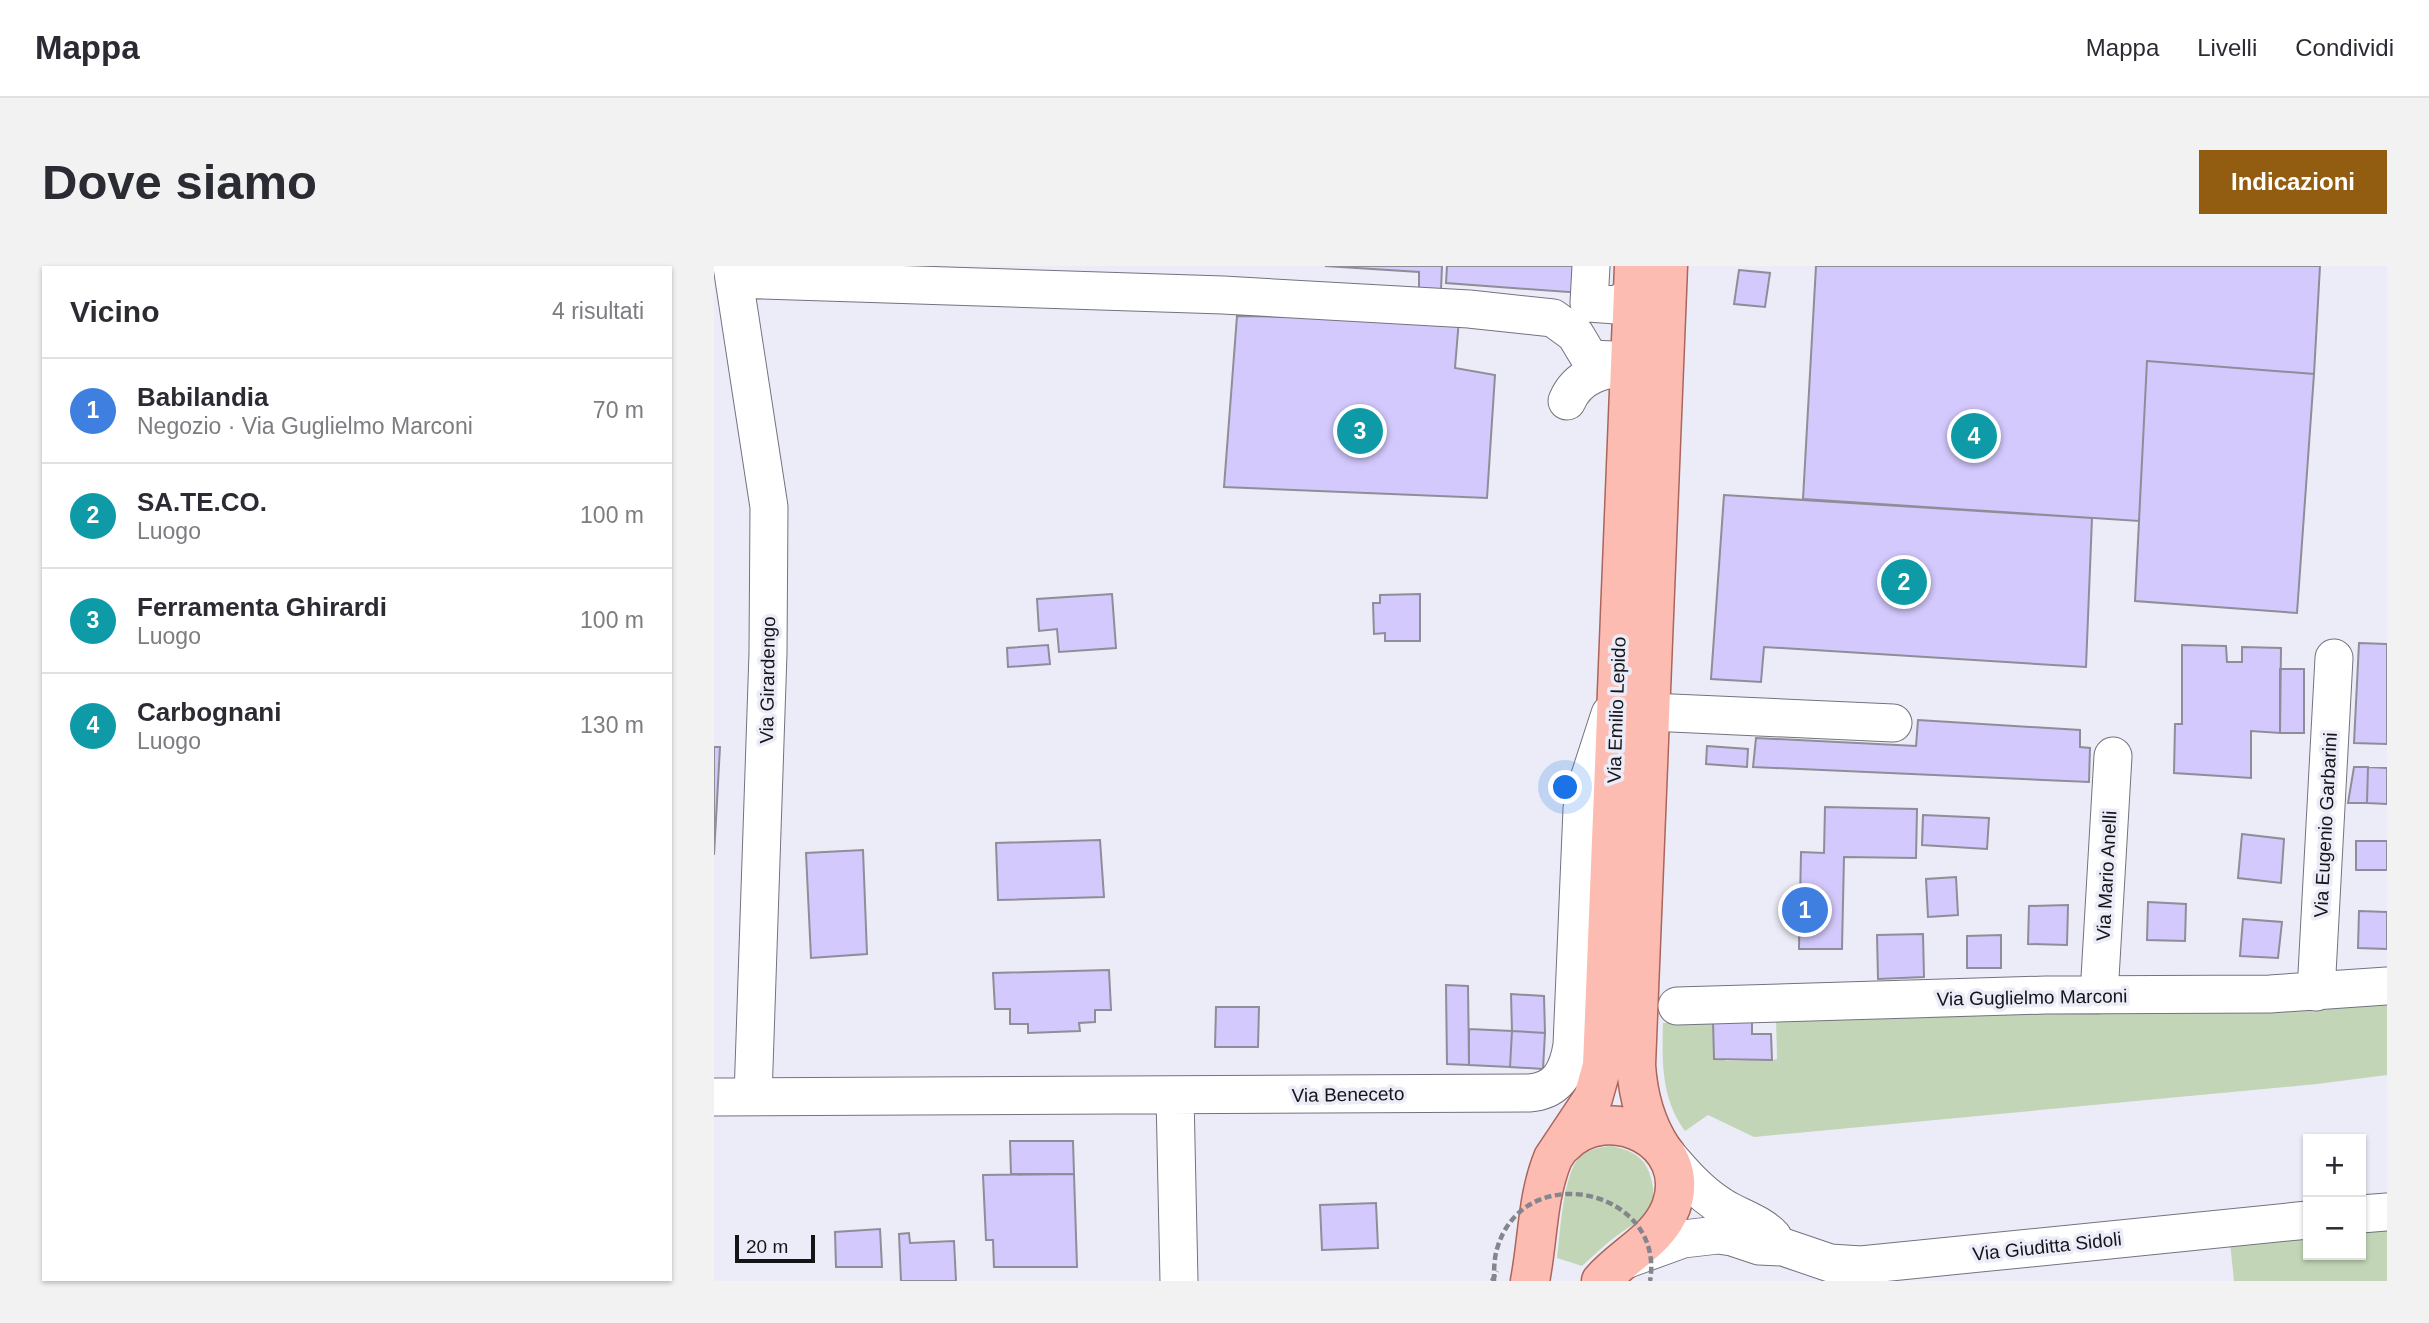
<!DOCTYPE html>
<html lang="it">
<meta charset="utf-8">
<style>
body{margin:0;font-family:Helvetica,sans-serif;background:#f2f2f3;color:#2b2b33}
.controls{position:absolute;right:21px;bottom:21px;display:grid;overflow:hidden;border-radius:0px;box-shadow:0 2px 5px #0004}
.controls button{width:63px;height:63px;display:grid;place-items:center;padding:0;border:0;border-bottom:2px solid #e1e1e2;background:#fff;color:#2b2b33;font:35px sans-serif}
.scale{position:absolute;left:21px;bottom:18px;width:80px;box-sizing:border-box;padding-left:7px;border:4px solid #141519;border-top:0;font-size:19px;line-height:24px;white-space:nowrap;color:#141519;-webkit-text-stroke:5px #ebecf7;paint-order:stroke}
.you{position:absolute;left:852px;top:522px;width:24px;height:24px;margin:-18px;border:5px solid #fff;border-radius:50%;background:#1a73e8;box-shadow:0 0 0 10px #1a73e833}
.badge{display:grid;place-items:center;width:46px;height:46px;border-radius:50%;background:#925d11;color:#fff;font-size:23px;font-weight:700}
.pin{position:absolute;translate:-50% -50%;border:4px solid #fff;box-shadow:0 2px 7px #0006}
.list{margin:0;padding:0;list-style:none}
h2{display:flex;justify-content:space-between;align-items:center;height:91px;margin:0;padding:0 28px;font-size:30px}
h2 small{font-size:23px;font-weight:400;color:#7c7c81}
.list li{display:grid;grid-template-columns:46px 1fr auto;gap:21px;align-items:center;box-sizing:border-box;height:105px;padding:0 28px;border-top:2px solid #e1e1e2}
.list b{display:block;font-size:26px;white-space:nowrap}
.list p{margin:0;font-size:23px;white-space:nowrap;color:#7c7c81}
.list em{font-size:23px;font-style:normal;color:#7c7c81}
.map{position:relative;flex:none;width:1673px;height:1015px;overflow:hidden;border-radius:0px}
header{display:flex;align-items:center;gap:42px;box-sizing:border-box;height:98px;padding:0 35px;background:#fff;border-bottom:2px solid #e1e1e2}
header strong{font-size:33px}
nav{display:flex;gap:38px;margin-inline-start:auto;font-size:24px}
.intro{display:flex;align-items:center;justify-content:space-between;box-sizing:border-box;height:168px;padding:0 42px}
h1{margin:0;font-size:49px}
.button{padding:18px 32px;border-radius:0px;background:#925d11;color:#fff;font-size:24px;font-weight:700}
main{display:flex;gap:42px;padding:0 42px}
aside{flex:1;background:#fff;border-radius:0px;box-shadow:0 2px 5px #0004}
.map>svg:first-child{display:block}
.green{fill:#c2d6b7}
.building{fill:#d4c9fd;stroke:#8f8d97;stroke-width:2}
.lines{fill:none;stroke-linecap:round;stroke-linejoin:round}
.minor-casing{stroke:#72737e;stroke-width:39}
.major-casing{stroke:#ab655b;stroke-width:41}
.path{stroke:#85868d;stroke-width:4.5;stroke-dasharray:7 3.5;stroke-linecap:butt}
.minor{stroke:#fff;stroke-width:37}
.major{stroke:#fdbcb2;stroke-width:38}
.path-bridge{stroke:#85868d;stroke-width:4.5;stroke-dasharray:7 3.5;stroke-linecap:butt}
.labels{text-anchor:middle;stroke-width:7;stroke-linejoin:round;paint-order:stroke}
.street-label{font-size:19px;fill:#141519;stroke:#ebecf7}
</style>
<header>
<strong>Mappa</strong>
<nav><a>Mappa</a><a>Livelli</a><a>Condividi</a></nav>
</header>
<div class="intro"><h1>Dove siamo</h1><a class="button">Indicazioni</a></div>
<main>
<aside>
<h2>Vicino<small>4 risultati</small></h2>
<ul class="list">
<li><span class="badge" style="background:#3f7fe0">1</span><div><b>Babilandia</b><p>Negozio · Via Guglielmo Marconi</p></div><em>70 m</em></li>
<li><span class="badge" style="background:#0f9aa8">2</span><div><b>SA.TE.CO.</b><p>Luogo</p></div><em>100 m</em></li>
<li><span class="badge" style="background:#0f9aa8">3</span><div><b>Ferramenta Ghirardi</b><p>Luogo</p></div><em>100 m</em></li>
<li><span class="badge" style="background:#0f9aa8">4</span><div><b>Carbognani</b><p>Luogo</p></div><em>130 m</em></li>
</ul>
</aside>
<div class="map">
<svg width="1673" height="1015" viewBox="0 0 1673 1015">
<rect width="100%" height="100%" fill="#ebecf7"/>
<path class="green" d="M1673,730V809L1603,818L1040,871L994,849L971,865C947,832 948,796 949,757L999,755L1000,793H1011V795L1058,794L1063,793L1062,752Z
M897,880C913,883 929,889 935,906C949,945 927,952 901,971C889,980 879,990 868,1000L843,992C846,969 849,906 866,891C875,883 886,881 897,880Z
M1673,960V1015H1520L1516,976L1594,968V989H1647V963Z"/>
<path class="building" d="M611,0H728L727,24L705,23V6Z
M733,0H869L868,27L732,17Z
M1102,0H1606L1600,108L1433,95L1425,255L1089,233Z
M1025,4L1056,7L1051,41L1020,38Z
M523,50L745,53L741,102L781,109L773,232L510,221Z
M1433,95L1600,108L1583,347L1421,335Z
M1010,229L1378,252L1372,401L1050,381L1047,416L997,413Z
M398,328L402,382L345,386L343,363L325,365L323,333Z
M706,328V375H671V367L660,368L659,337H666V329Z
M1645,377L1673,378V478L1640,477Z
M334,379L336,398L294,401L293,382Z
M1468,379L1512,380L1513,396H1528V381L1567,382L1566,467L1537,465V512L1460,507L1461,458H1468Z
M1566,403H1590V467H1566Z
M1204,454L1366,464V481L1376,482L1375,516L1039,501L1042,472L1202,480Z
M993,480L1034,483L1033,501L992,498Z
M0,481H6L0,589Z
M1640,501H1654L1653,537H1634Z
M1654,501L1673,502V538L1653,537Z
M1111,541L1203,543L1202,592L1130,591L1128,683H1085L1087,586L1110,587Z
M1209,549L1275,552L1273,583L1208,579Z
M1528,568L1570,573L1567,617L1524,612Z
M386,574L390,631L284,634L282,577Z
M1642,575H1673V604H1642Z
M149,584L153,688L97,692L92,587Z
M1242,611L1244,649L1214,651L1212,613Z
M1434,636L1472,638L1471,675L1433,674Z
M1354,639L1353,679L1314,678L1315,640Z
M1645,645L1673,646V683L1644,682Z
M1529,653L1568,656L1564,692L1526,690Z
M1209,668L1210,711L1164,713L1163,669Z
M1287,669V702H1253V670Z
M395,704L397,744H381V756L365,757L366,765L314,767V758H296V743H281L279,707Z
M732,719L754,720L755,799L733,798Z
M797,728L830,730L831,767L798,765Z
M502,741H545L544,781H501Z
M1038,754V768H1057L1058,794L1000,793L999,755Z
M755,763L798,765L796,801L755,799Z
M798,765L831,767L829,803L796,801Z
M296,875H359L360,908H297Z
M360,908L363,1001H280L279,974H272L269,909Z
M662,937L664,982L608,984L606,939Z
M166,963L168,1001H122L121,966Z
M195,967L196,977L240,975L242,1015H187L185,968Z"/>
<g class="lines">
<defs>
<path id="minor" d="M18,0L55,241L54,387L39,831
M877,0L875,37L902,39L918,30
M20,13L509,29L755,43L839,52L861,68L876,93L899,94L915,100
M853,135C864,109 888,104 914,100
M936,446L1179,457
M1602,726L1620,392
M1385,729L1399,490
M963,740L1332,729L1556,728L1673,720
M461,830L465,1015
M0,831L815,827C844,825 854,805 858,779L868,543L872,522L896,448
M948,883C966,904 984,926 1007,940C1024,951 1045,956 1059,971
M1647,948L1673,946
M911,994L969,973L1004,969L1018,971L1045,980L1069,981L1116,997L1147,999L1594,954"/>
<path id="major" d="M849,879C894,832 981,875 957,941C944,975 909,989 887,1015
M948,883C931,857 924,830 922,799L954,0
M816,1015C824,974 823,931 839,892L879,832L888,800L920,0"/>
</defs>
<use href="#minor" class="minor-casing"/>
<use href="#major" class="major-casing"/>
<path class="path" d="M778,1015L783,1005"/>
<use href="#minor" class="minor"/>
<use href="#major" class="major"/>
<path class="path-bridge" d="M780,1015C780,1004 780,993 783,983C809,891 952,923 936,1015"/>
</g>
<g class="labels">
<g class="street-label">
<text transform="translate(53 414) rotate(-89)" y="7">Via Girardengo</text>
<text transform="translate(902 444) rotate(-88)" y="7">Via Emilio Lepido</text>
<text transform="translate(1611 559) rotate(-87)" y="7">Via Eugenio Garbarini</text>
<text transform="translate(1392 610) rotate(-87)" y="7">Via Mario Anelli</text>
<text transform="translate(1318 731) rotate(-1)" y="7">Via Guglielmo Marconi</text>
<text transform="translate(634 828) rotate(-1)" y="7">Via Beneceto</text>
<text transform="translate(1333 980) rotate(-6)" y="7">Via Giuditta Sidoli</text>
</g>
</g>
</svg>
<div class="controls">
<button>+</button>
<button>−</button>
</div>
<div class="scale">20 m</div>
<div class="you"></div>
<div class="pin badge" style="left:1091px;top:644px;background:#3f7fe0">1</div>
<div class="pin badge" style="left:1190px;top:316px;background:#0f9aa8">2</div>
<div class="pin badge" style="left:646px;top:165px;background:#0f9aa8">3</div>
<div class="pin badge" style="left:1260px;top:170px;background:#0f9aa8">4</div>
</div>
</main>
